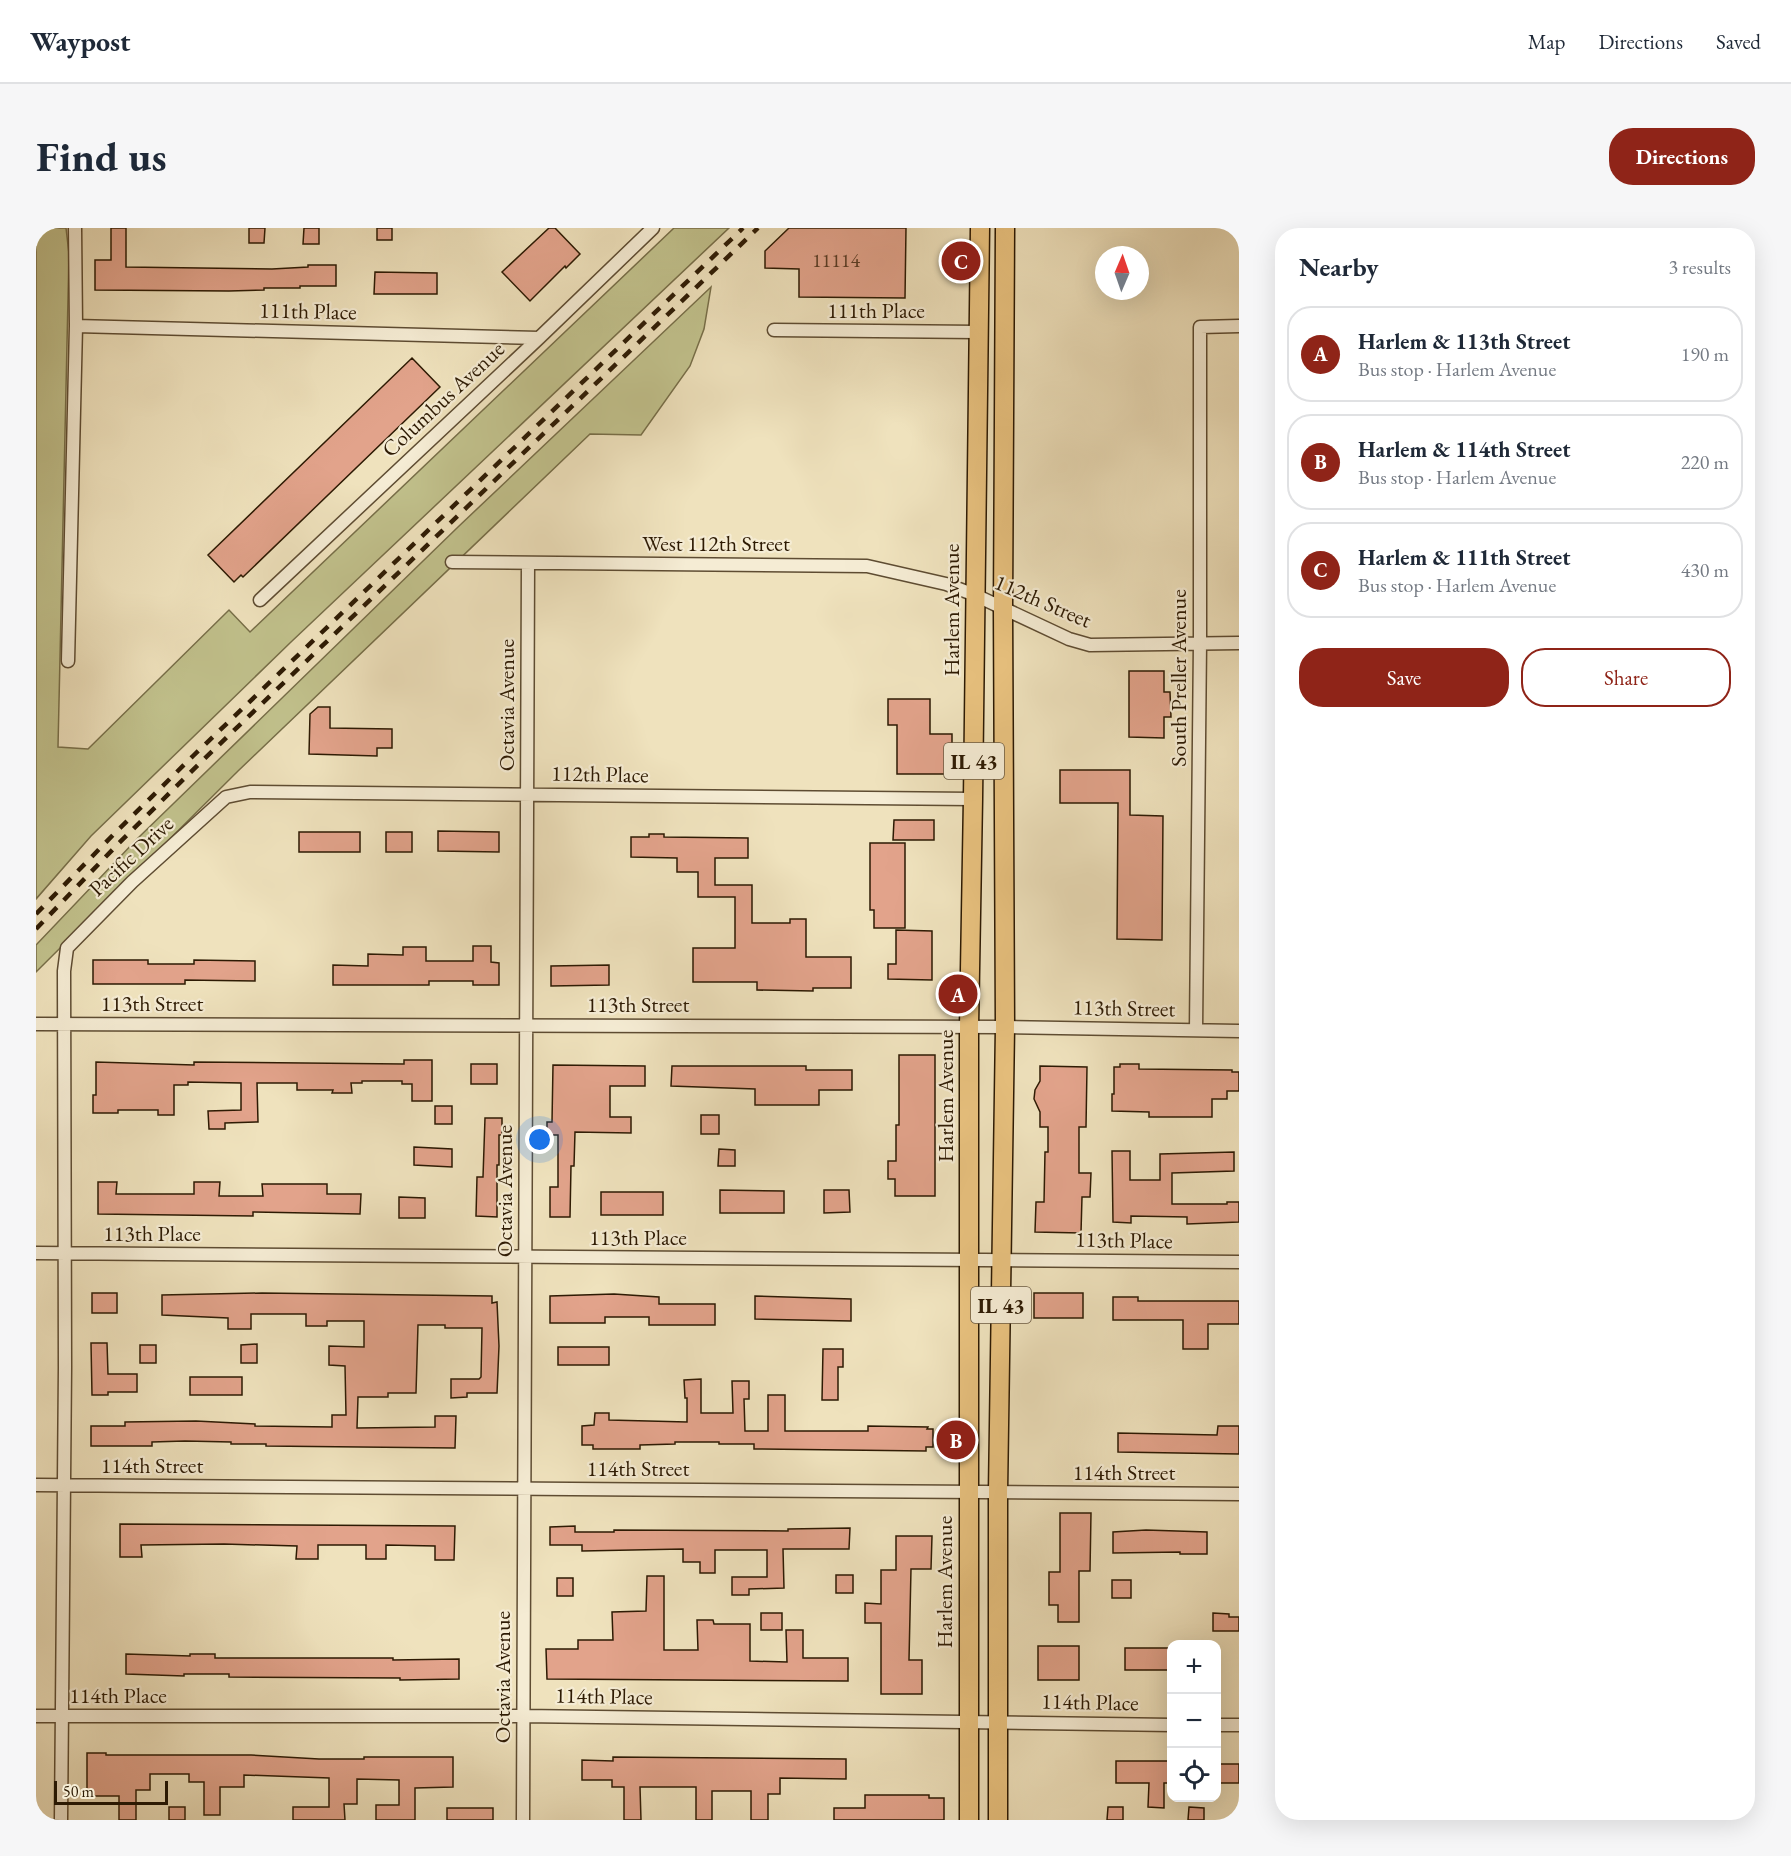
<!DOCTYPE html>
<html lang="en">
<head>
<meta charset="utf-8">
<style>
	:root { --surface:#fff; --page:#f6f6f7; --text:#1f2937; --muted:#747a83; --line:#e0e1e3; --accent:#8f2418 }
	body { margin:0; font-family:"EB Garamond",serif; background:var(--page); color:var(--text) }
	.controls { position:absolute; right:18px; bottom:18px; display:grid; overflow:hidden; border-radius:12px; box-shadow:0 6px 24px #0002 }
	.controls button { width:54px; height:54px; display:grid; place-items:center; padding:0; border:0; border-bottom:2px solid var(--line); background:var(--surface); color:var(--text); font:30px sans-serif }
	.compass { position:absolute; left:1059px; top:18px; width:54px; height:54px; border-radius:50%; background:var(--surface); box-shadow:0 6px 24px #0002; rotate:2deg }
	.scale { position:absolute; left:18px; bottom:15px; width:114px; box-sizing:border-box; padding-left:6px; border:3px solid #2d1a03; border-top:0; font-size:16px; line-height:21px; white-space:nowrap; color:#2d1a03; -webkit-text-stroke:4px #f5ecd4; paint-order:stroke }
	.you { position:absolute; left:504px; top:912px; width:21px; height:21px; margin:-15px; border:4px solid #fff; border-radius:50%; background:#1a73e8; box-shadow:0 0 0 9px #1a73e833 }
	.badge { display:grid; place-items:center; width:39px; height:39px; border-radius:50%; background:var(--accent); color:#fff; font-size:20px; font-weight:700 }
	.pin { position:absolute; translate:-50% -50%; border:3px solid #fff; box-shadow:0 2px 6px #0006 }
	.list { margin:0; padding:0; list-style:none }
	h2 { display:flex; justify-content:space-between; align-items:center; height:78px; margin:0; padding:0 24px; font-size:26px }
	h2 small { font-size:20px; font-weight:400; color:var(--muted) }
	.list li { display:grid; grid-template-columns:39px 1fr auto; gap:18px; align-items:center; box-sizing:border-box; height:96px; margin:0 12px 12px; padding:0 12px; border:2px solid var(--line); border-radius:24px }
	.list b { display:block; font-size:22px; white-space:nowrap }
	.list p { margin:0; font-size:20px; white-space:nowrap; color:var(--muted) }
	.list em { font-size:20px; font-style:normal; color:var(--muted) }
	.actions { display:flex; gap:12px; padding:18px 24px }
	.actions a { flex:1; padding:14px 0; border:2px solid var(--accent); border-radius:24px; text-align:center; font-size:21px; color:var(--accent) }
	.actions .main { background:var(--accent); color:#fff }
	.icon { flex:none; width:33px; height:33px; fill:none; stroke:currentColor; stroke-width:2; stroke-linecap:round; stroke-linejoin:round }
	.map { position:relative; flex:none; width:1203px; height:1592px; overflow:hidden; border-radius:24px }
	header { display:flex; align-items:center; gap:36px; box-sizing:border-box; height:84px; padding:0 30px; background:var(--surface); border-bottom:2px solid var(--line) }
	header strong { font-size:28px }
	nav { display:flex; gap:33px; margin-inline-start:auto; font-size:21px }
	.intro { display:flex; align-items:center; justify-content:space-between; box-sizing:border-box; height:144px; padding:0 36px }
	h1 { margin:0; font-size:42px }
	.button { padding:15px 27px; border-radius:24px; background:var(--accent); color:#fff; font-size:21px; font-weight:700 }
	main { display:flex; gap:36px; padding:0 36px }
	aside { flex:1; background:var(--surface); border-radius:24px; box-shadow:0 6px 24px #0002 }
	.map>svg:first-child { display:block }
</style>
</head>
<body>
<header>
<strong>Waypost</strong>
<nav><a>Map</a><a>Directions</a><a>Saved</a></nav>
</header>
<div class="intro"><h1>Find us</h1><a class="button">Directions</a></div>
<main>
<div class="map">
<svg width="1203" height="1592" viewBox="0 0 1203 1592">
	<rect width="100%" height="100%" fill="#efe2bd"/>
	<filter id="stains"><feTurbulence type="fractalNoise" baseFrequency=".00333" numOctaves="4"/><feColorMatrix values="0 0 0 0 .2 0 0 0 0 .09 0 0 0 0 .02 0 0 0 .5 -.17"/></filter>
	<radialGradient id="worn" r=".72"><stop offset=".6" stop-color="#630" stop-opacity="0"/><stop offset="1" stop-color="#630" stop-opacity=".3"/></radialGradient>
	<path fill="#c1c18c" stroke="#776e48" stroke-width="1.5" d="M0,0H30L33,26L22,519L52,521L193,382L214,404L638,0H693L255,414L55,608L0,671Z
		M675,59L668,101L654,138L605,207L554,206L202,543L0,744V717L101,611L422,299Z"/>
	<path fill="#e2a38b" stroke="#2d1a03" stroke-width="1.5" d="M75,0H90V39L236,41L272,39V37H300V58H264V60H228V62L193,63L59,62V32H75Z
		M213,0H229L228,15H213Z
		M268,0H283V16H267Z
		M341,0H356V12H341Z
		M513,0H519L544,26L530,40L529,38L494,73L466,44Z
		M753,0H870L869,70L763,69V41L729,40V23Z
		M339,44L401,45V66H338Z
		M376,130L404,159L207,349L205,347L198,354L172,327Z
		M1093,443H1128V464H1134L1135,489H1128V510L1093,509Z
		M852,471H894V506H916V542L911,546H861V497H852Z
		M282,479H294V500L356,501V520H341V528L273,526L274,486Z
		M1024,542H1094V587L1127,588L1126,712L1081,711L1082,575H1024Z
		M858,592H898V612H857Z
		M402,603L463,604V624L402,623Z
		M263,604H324V624H263Z
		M350,604H376V624H350Z
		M613,606H628V609L712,610V630H679V657H716V695H754V691H770V729H815V760H777V763L721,762V754H657V720H699V669H662V644H641V630L595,629V609H613Z
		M834,615H869V700H838V682H834Z
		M860,702L896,703V752L852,751V736H860Z
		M437,718H455V734L463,735V757H437V753H393V757H297V737L332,738V726L367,727V719H390V733H437Z
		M57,732H112V736H158V732L219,733V753L149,752V756H57Z
		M573,737V757L515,758V738Z
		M863,827H899V968H859V951H852V933H860V897H863Z
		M368,832H396V873H376V856H366V853H326V855H315L316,865H296L297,862H261V855H221L222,894L189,895V901H173L172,883L205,882V855L152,854V857H138V887H122V882H82V885H57V867H60V834L158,837V834L368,836Z
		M435,836H461V856H435Z
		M1084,836H1103V841L1196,842V844H1203V863H1191V871H1176V889H1113V884L1076,883V866H1078V839H1084Z
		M517,837L609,838V858H574V889H595V905L539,904L538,938H535L534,989H514V959H522V907H511V894H516Z
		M636,838H770V842H816V862H783V877H719V861L635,858Z
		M1004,838L1051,839L1050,899H1043V945H1055L1054,969H1046L1045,1005L999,1004L1000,974H1008L1009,924H1012V899H1004V884L998,871L999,862L1004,853Z
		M399,878H416V896H399Z
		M665,887H683V906H665Z
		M449,890H466V907H463V937H461V989L440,988L441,949H447Z
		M378,919L416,921V939L378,937Z
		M683,921L699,922V938H682Z
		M1076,923H1094V952H1124V926L1198,924V943L1136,945V976H1191V974H1203V994L1151,996V989L1095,988V995L1077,994Z
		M62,954H81L80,966H158V954H184L183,968H227L226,956H291V966H325L324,986L217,984V988L62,986Z
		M684,962L748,963V985H684Z
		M788,962H813L814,984L788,985Z
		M565,964H627V987H565Z
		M363,969L389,970V990H363Z
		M56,1065H81V1085H56Z
		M226,1065L456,1068V1075L461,1074L463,1118L461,1165H431V1169L415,1170V1151H443L445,1149L446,1100H409V1097H382L380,1165H352V1169H322L321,1200L399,1199V1188H420L419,1220L230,1218V1216H195V1214L149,1213L116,1214V1218H55V1198H89V1194L160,1193L219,1196V1198L296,1199V1187H310L309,1138L293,1137V1118L328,1119V1093H291V1098H270V1086H215V1101H192V1090L126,1087V1067Z
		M998,1065H1047V1090H998Z
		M578,1066L623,1069V1076H679V1097H613V1089H569V1095H514V1068Z
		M719,1068L815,1071V1093L719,1091Z
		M1077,1069H1102V1073H1203V1096H1172V1121H1147V1092H1077Z
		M55,1115H71L72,1146H101V1164H72V1167H56Z
		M221,1116V1135H205V1117Z
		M104,1117H120V1135H104Z
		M522,1119H573V1137H522Z
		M787,1121H807V1139H802V1172H786Z
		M154,1149H206V1167H154Z
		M665,1151V1185H697L696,1153H713V1171H708L709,1203H732V1167H749V1203H832V1198L892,1199L891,1201H897V1219H890V1223L718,1221V1216H683V1214H639V1216L604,1217V1221H557V1217H546V1198L558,1197L559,1185H573V1192L651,1194V1170H649L648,1152Z
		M1182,1198H1203V1226L1082,1224V1205L1181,1207Z
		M1024,1285H1055L1054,1343H1043V1394H1022V1377H1013V1344H1024Z
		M84,1296L419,1298L418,1332H399V1318L350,1317V1331H330V1317H282V1331H260L261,1318L188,1316L105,1317L106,1329H84Z
		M539,1298V1304H578V1302L752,1303V1301L814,1300L813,1321H747L748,1360L713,1361V1367H696V1349H731V1322H679V1345H664V1334H647V1321L546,1323V1317H514V1299Z
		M1110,1302L1171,1304V1326H1144V1324L1077,1325V1304Z
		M860,1308H896L895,1341H875L873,1432H886V1466H845V1395H829V1375L845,1376V1342H860Z
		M800,1347H817V1365H800Z
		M611,1348H628V1422H662L661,1392H677L678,1396H714V1433L751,1434L750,1402H767V1430H812V1453L511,1451L510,1421H542V1412H577L576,1384L610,1383Z
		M521,1350H537V1368H521Z
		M1076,1352H1095V1370H1076Z
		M725,1385H746V1402H725Z
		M1177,1385L1193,1386V1389H1203V1403H1177Z
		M1002,1418H1043V1452H1002Z
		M1089,1420H1136V1442H1089Z
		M90,1426L154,1428V1426H179V1430H357V1432L423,1431V1451L364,1452V1450L193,1449V1446H148V1448L90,1446Z
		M51,1525H70V1527H215L283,1531H328V1529H417V1559L379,1560V1592H340V1577H363V1552L321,1551V1576H308L309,1592H257V1579H293V1550L208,1547V1559H184V1587H168V1554H153V1546H114V1562H100V1592H83V1568H51Z
		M577,1529L810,1531V1551L744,1550V1566H732V1592H715V1563H676V1592H660V1559H604L605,1592H588V1559H576V1552H546V1532L577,1533Z
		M1080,1533H1136V1555H1128V1580L1112,1579L1113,1555H1080Z
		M1180,1536H1203V1555H1180Z
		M829,1567H893V1570H908V1592H798V1580H829Z
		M133,1579H149V1592H133Z
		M1072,1579H1087V1592H1071Z
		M1153,1579L1168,1580V1592H1152Z
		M411,1580H457V1592H411Z"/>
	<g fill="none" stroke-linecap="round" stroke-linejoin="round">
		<defs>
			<path id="minor" d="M40,98L503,110
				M738,102L942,104
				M416,334L831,338L910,356L939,367L1033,411L1054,417L1203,415
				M224,372L503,110L617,0
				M32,433L40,98L39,0
				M0,796L969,799L1203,803
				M1160,802L1164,415V99L1203,98
				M0,1025L1203,1034
				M0,1257L1203,1266
				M0,1488H487L1136,1497
				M1180,1497H1203
				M25,1592L29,1139L28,743L31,720L96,654L190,569L214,564L937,571
				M487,1592L492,335"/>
			<path id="primary" d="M933,1592V799L937,571L944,0
				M962,1592V1264L969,799L967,381L969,0"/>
		</defs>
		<use href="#minor" stroke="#5e4c32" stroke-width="15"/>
		<use href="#primary" stroke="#2d1a03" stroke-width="21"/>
		<use href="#minor" stroke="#f5ecd4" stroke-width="12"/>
		<use href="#primary" stroke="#e8c17e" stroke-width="18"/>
		<path stroke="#2d1a03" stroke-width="4.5" stroke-dasharray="10 10" stroke-linecap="butt" d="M0,686L76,608L157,528L707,0
			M0,701L83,615L164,535L722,0"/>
	</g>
	<g text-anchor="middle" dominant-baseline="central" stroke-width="4.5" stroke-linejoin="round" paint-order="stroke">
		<g font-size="20" fill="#5a3c25">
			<text x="800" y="32">11114</text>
		</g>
		<g fill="#f5ecd4" stroke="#695942" stroke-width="1.5">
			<rect x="908" y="515" width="60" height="36" rx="4.5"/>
			<rect x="935" y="1059" width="60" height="36" rx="4.5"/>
		</g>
		<g font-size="21" font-weight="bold" fill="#2d1a03">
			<text x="938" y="533">IL 43</text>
			<text x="965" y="1077">IL 43</text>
		</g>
		<g font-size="22" fill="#2d1a03" stroke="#f5ecd4">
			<text x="840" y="82">111th Place</text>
			<text transform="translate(272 83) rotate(1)">111th Place</text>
			<text transform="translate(407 171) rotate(-43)">Columbus Avenue</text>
			<text x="680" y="315">West 112th Street</text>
			<text transform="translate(1007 373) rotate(23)">112th Street</text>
			<text transform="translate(915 382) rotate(-90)">Harlem Avenue</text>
			<text transform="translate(1142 450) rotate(-90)">South Preller Avenue</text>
			<text transform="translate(470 477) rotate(-90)">Octavia Avenue</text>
			<text transform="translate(564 546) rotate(1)">112th Place</text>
			<text transform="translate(95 628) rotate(-43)">Pacific Drive</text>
			<text x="116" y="775">113th Street</text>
			<text x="602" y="776">113th Street</text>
			<text transform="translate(1088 780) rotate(1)">113th Street</text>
			<text transform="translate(909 868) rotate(-90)">Harlem Avenue</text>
			<text transform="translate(468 963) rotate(-90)">Octavia Avenue</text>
			<text x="116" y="1005">113th Place</text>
			<text x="602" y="1009">113th Place</text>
			<text transform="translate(1088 1012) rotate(1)">113th Place</text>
			<text x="116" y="1237">114th Street</text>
			<text x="602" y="1240">114th Street</text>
			<text x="1088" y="1244">114th Street</text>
			<text transform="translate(908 1354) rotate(-90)">Harlem Avenue</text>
			<text transform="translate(466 1449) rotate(-90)">Octavia Avenue</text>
			<text x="82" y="1467">114th Place</text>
			<text transform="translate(568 1468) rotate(1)">114th Place</text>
			<text transform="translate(1054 1474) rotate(1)">114th Place</text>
		</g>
	</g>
	<rect width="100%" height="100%" filter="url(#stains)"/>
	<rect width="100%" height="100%" fill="url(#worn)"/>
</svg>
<div class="controls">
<button>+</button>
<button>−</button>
<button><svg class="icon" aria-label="locate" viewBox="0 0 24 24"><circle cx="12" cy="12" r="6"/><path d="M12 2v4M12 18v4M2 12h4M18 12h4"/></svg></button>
</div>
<svg class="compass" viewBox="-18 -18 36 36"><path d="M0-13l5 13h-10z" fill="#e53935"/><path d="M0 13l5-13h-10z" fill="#747a83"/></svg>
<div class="scale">50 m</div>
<div class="you"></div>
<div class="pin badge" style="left:922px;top:766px">A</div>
<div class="pin badge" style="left:920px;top:1212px">B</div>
<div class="pin badge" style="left:925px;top:33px">C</div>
</div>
<aside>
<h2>Nearby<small>3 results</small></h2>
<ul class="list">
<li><span class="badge">A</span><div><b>Harlem &amp; 113th Street</b><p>Bus stop · Harlem Avenue</p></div><em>190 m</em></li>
<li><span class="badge">B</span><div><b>Harlem &amp; 114th Street</b><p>Bus stop · Harlem Avenue</p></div><em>220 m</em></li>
<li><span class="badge">C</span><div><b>Harlem &amp; 111th Street</b><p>Bus stop · Harlem Avenue</p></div><em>430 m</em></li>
</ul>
<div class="actions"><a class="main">Save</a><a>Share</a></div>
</aside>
</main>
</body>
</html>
